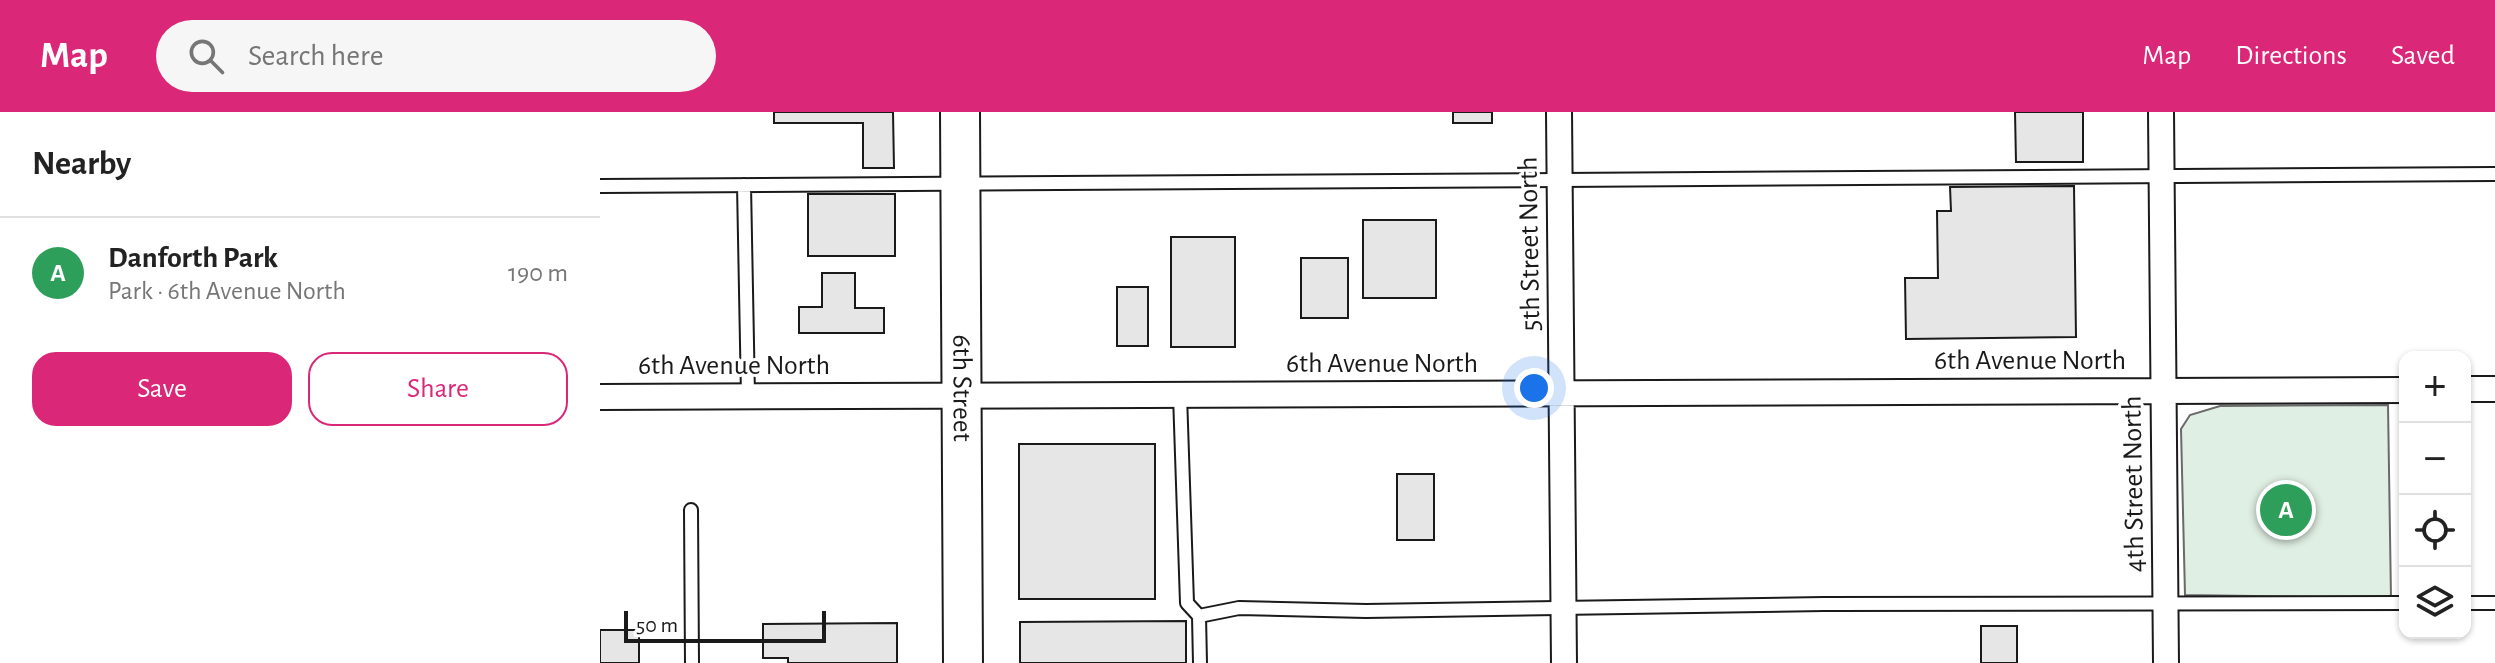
<!DOCTYPE html>
<html lang="en">
<head>
<meta charset="utf-8">
<style>
	:root { --surface:#fff; --page:#f6f6f6; --text:#222; --muted:#767676; --line:#e0e0e0; --accent:#db2777 }
	body { margin:0; font-family:"Alegreya Sans",sans-serif; background:var(--page); color:var(--text) }
	.controls { position:absolute; right:24px; bottom:24px; display:grid; overflow:hidden; border-radius:16px; box-shadow:0 2px 6px #0004 }
	.controls button { width:72px; height:72px; display:grid; place-items:center; padding:0; border:0; border-bottom:2px solid var(--line); background:var(--surface); color:var(--text); font:40px sans-serif }
	.scale { position:absolute; left:24px; bottom:20px; width:202px; box-sizing:border-box; padding-left:8px; border:4px solid #1a1a1a; border-top:0; font-size:22px; line-height:28px; white-space:nowrap; color:#1a1a1a; -webkit-text-stroke:6px #fff; paint-order:stroke }
	.you { position:absolute; left:934px; top:276px; width:28px; height:28px; margin:-20px; border:6px solid #fff; border-radius:50%; background:#1a73e8; box-shadow:0 0 0 12px #1a73e833 }
	.badge { display:grid; place-items:center; width:52px; height:52px; border-radius:50%; background:var(--accent); color:#fff; font-size:26px; font-weight:700 }
	.pin { position:absolute; translate:-50% -50%; border:4px solid #fff; box-shadow:0 2px 8px #0006 }
	.list { margin:0; padding:0; list-style:none }
	h2 { display:flex; justify-content:space-between; align-items:center; height:104px; margin:0; padding:0 32px; font-size:34px }
	h2 small { font-size:26px; font-weight:400; color:var(--muted) }
	.list li { display:grid; grid-template-columns:52px 1fr auto; gap:24px; align-items:center; box-sizing:border-box; height:112px; padding:0 32px; border-top:2px solid var(--line) }
	.list b { display:block; font-size:30px; white-space:nowrap }
	.list p { margin:0; font-size:26px; white-space:nowrap; color:var(--muted) }
	.list em { font-size:26px; font-style:normal; color:var(--muted) }
	.actions { display:flex; gap:16px; padding:24px 32px }
	.actions a { flex:1; padding:18px 0; border:2px solid var(--accent); border-radius:24px; text-align:center; font-size:28px; color:var(--accent) }
	.actions .main { background:var(--accent); color:#fff }
	.icon { flex:none; width:44px; height:44px; fill:none; stroke:currentColor; stroke-width:2; stroke-linecap:round; stroke-linejoin:round }
	.map { position:relative; flex:none; width:1895px; height:551px; overflow:hidden }
	header { display:flex; align-items:center; gap:48px; box-sizing:border-box; height:112px; padding:0 40px; background:var(--accent); color:#fff }
	header strong { font-size:38px }
	nav { display:flex; gap:44px; margin-inline-start:auto; font-size:28px }
	.search { width:560px; height:72px; background:var(--page); display:flex; align-items:center; gap:20px; box-sizing:border-box; padding:0 28px; border-radius:44px; color:var(--muted); font-size:30px }
	main { display:flex }
	aside { flex:1; background:var(--surface) }
	.map>svg:first-child { display:block }
</style>
</head>
<body>
<header>
<strong>Map</strong>
<div class="search"><svg class="icon" aria-label="search" viewBox="0 0 24 24"><circle cx="10" cy="10" r="6"/><path d="M15 15l6 6"/></svg>Search here</div>
<nav><a>Map</a><a>Directions</a><a>Saved</a></nav>
</header>
<main>
<aside>
<h2>Nearby<small></small></h2>
<ul class="list">
<li><span class="badge" style="background:#2e9e5b">A</span><div><b>Danforth Park</b><p>Park · 6th Avenue North</p></div><em>190 m</em></li>
</ul>
<div class="actions"><a class="main">Save</a><a>Share</a></div>
</aside>
<div class="map">
<svg width="1895" height="551" viewBox="0 0 1895 551">
	<rect width="100%" height="100%" fill="#fff"/>
	<path fill="#e0efe3" stroke="#6a6a6a" stroke-width="2" d="M1788,293L1791,486L1585,483L1581,317L1590,303L1620,294Z"/>
	<path fill="#e6e6e6" stroke="#1a1a1a" stroke-width="2" d="M174,0H293L294,56H263V11H174Z
		M853,0H892V11H853Z
		M1415,0H1483V50H1416Z
		M1474,74L1476,225L1306,227L1305,166H1338L1337,99H1351L1350,75Z
		M208,82H295V144H208Z
		M763,108H836V186H763Z
		M571,125H635V235H571Z
		M701,146H748V206H701Z
		M222,161H255V196H284V221H199V195H222Z
		M517,175H548V234H517Z
		M419,332H555V487H419Z
		M797,362H834V428H797Z
		M586,509V551H420V510Z
		M297,511V551H188V546H163V512Z
		M1381,514H1417V551H1381Z
		M0,518H39V551H0Z"/>
	<g fill="none" stroke-linecap="round" stroke-linejoin="round">
		<defs>
			<path id="lane" d="M144,73L148,284
				M0,74L1895,62
				M580,283L587,491L599,504L600,551
				M91,398L92,551
				M1865,491H1895
				M599,504L639,496L766,499L1224,492L1805,491"/>
			<path id="street" d="M959,0L964,551
				M1561,0L1566,551
				M1865,277H1895
				M0,285L1805,278"/>
			<g id="primary">
				<path id="s1" d="M360,0L363,551"/>
			</g>
		</defs>
		<use href="#lane" stroke="#1a1a1a" stroke-width="16"/>
		<use href="#street" stroke="#1a1a1a" stroke-width="28"/>
		<use href="#primary" stroke="#1a1a1a" stroke-width="42"/>
		<use href="#lane" stroke="#fff" stroke-width="12"/>
		<use href="#street" stroke="#fff" stroke-width="24"/>
		<use href="#primary" stroke="#fff" stroke-width="38"/>
	</g>
	<g text-anchor="middle" dominant-baseline="central" stroke-width="6" stroke-linejoin="round" paint-order="stroke">
		<g font-size="28" fill="#1a1a1a" stroke="#fff">
			<text transform="translate(930 132) rotate(-91)">5th Street North</text>
			<text x="1430" y="249">6th Avenue North</text>
			<text x="782" y="252">6th Avenue North</text>
			<text x="134" y="254">6th Avenue North</text>
			<text stroke="none"><textPath href="#s1" startOffset="276">6th Street</textPath></text>
			<text transform="translate(1534 372) rotate(-91)">4th Street North</text>
		</g>
	</g>
</svg>
<div class="controls">
<button>+</button>
<button>−</button>
<button><svg class="icon" aria-label="locate" viewBox="0 0 24 24"><circle cx="12" cy="12" r="6"/><path d="M12 2v4M12 18v4M2 12h4M18 12h4"/></svg></button>
<button><svg class="icon" aria-label="layers" viewBox="0 0 24 24"><path d="M12 4l9 5-9 5-9-5zM3 14l9 5 9-5"/></svg></button>
</div>
<div class="scale">50 m</div>
<div class="you"></div>
<div class="pin badge" style="left:1686px;top:398px;background:#2e9e5b">A</div>
</div>
</main>
</body>
</html>
